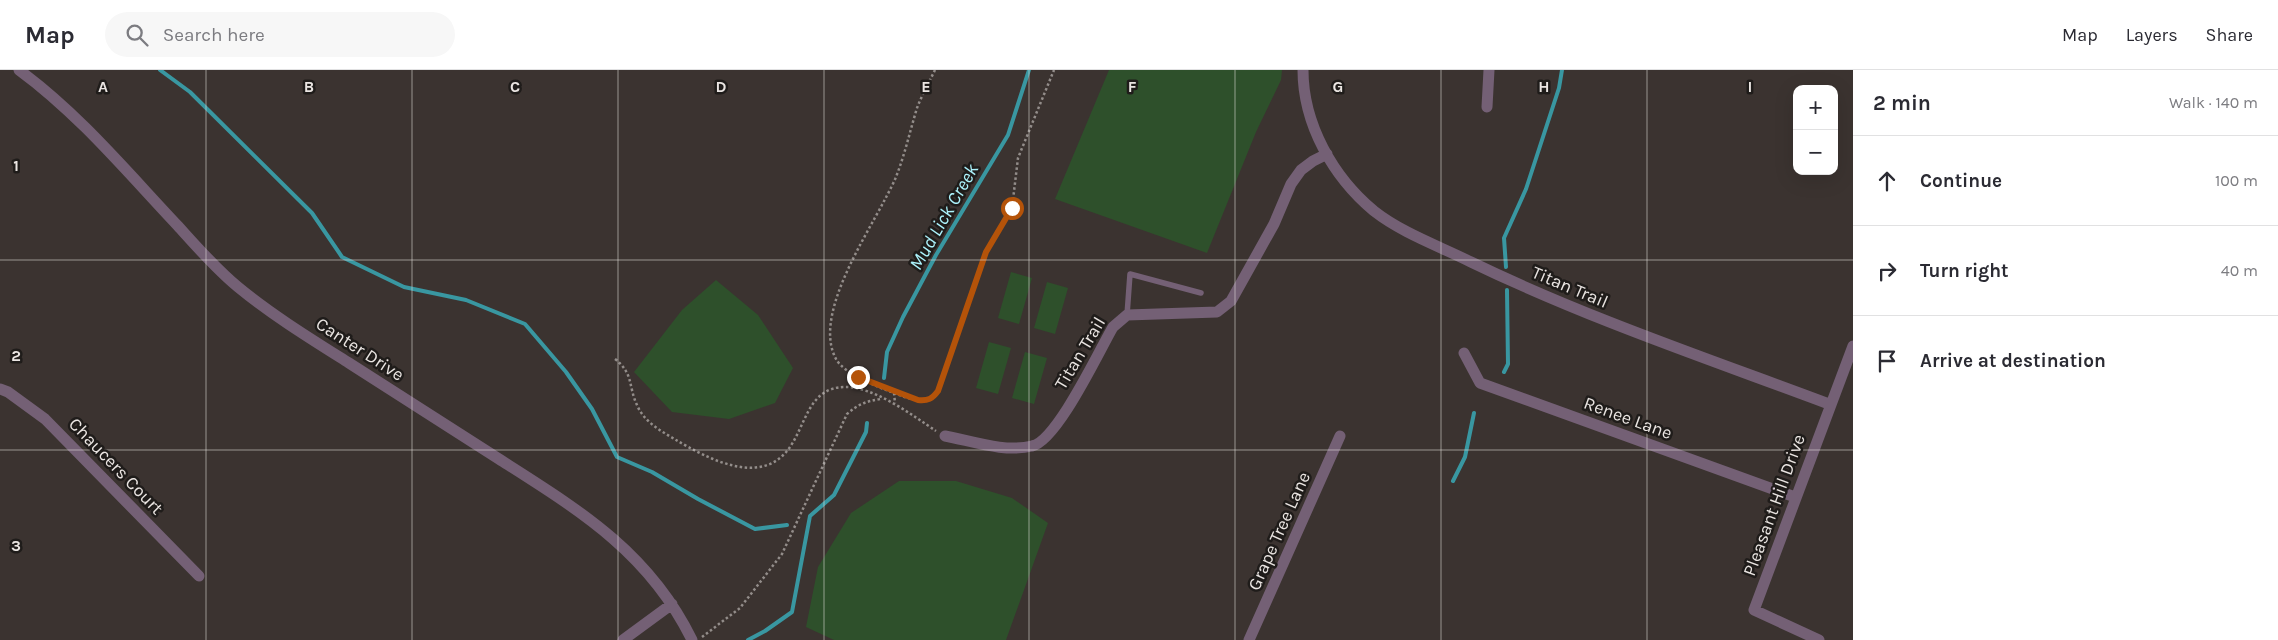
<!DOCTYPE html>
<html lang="en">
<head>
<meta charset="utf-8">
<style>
	:root { --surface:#fff; --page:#f7f7f7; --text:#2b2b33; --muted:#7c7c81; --line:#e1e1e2 }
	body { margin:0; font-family:Karla,sans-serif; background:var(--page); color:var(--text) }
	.controls { position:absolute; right:15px; top:15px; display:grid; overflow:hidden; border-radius:10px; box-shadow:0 5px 20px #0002 }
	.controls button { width:45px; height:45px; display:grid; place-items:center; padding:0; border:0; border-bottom:1px solid var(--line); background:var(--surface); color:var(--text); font:25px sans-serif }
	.stop { position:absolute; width:15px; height:15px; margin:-11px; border:4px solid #b45309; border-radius:50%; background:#fff }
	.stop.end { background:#b45309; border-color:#fff; box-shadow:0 1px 5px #0008 }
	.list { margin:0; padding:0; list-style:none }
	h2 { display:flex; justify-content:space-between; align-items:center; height:65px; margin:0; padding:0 20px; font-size:21px }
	h2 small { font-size:16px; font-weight:400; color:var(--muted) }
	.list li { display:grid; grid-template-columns:32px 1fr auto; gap:15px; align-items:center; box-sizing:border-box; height:90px; padding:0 20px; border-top:1px solid var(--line) }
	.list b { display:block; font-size:19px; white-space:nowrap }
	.list em { font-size:16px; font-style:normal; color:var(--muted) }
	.icon { flex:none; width:28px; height:28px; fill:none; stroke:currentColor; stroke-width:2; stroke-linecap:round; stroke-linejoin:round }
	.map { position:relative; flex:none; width:1853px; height:570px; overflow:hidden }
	header { display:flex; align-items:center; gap:30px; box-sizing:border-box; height:70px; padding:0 25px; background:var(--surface); border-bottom:1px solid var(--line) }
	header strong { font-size:24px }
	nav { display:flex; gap:28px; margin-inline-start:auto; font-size:18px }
	.search { width:350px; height:45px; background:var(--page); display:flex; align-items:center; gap:12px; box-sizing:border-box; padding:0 18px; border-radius:28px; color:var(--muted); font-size:19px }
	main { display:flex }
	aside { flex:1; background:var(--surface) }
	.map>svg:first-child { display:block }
</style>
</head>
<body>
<header>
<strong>Map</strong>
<div class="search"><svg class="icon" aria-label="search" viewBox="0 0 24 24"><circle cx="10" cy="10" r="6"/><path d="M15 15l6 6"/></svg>Search here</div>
<nav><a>Map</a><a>Layers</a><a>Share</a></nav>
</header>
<main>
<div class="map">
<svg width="1853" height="570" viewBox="0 0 1853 570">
	<rect width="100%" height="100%" fill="#3b3330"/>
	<path fill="#2e502b" d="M1109,0H1282L1281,10L1256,62L1207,183L1055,129Z
		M1011,202L1032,208L1019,254L998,248Z
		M716,210L758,245L793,298L775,333L729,349L672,342L634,302L682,240Z
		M1047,212L1068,218L1055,264L1034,258Z
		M989,272L1011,278L998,324L976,318Z
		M1025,282L1047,288L1034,334L1012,328Z
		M899,411H956L1012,428L1048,453L1006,570H834L806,557L818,497L851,443Z"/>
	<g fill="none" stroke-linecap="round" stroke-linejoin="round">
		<path stroke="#3997a1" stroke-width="4" d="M160,0L190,22L312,143L342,187L404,217L466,230L525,254L566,302L592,339L617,387L652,402L698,429L755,459L787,455
			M1506,197L1504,168L1526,119L1559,18L1562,0
			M1504,302L1508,294L1507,220
			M884,308L887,282L903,247L936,185L1008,65L1029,0
			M1453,411L1465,387L1474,343
			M748,570L765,561L792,542L810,446L834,425L866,362L867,353"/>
		<path stroke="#938d8a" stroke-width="2.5" stroke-dasharray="2.5 2.5" stroke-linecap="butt" d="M935,0C929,12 922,25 917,38C910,61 905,84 896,107C877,152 810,241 836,289C844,304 878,317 894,323C910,329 926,336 939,321L986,182L1012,138L1018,88L1054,0
			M615,289C634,304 628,316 637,335C644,352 661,361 676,370C707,388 758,416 787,381C806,358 807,317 845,317C875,317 912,345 936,361
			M894,323L895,333
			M702,567L740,538L782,484L847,344C858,334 867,331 881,329"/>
		<path stroke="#746075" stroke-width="5.5" d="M1127,245L1130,204L1201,223"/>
		<path stroke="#746075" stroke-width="11" d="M19,0C79,44 127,102 178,156C197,177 216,199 238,217C272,245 311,269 349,293C399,325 449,357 499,389C579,440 649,482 692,570
			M1303,0C1303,54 1333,107 1374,141C1402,163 1439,176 1471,192C1587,248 1709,289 1829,334
			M1487,37L1489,0
			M1464,283L1480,313L1795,427
			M0,319L8,322L45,349L199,506
			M945,366C972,371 1005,383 1032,376C1057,371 1099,281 1113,257L1127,245L1217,242L1231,231L1274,154L1291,114L1301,100L1313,91L1327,84
			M623,570L672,534
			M1249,570L1340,366
			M1819,570L1754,540L1853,276"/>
	</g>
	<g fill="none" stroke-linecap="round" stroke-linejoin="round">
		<path stroke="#b45309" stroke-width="6" d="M858,307L918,330C928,331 932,329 938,321L986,182L1012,138"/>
	</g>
	<path fill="none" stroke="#eae5e2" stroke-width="1" stroke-opacity="0.55" d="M206,0V570M412,0V570M618,0V570M824,0V570M1029,0V570M1235,0V570M1441,0V570M1647,0V570M0,190H1853M0,380H1853"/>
	<g text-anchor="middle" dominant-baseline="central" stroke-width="5" stroke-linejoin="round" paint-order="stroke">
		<g font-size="18" fill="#eae5e2" stroke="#1f1c1a">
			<text transform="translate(1570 217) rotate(23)">Titan Trail</text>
			<text transform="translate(360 279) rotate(33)">Canter Drive</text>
			<text transform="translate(1080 283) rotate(-59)">Titan Trail</text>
			<text transform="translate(1628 348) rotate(20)">Renee Lane</text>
			<text transform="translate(116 396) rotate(46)">Chaucers Court</text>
			<text transform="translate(1774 435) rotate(-70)">Pleasant Hill Drive</text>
			<text transform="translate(1279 461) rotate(-66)">Grape Tree Lane</text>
		</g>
		<g font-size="19" font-style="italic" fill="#acf2fb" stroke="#1f1c1a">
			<text transform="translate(944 147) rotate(-60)">Mud Lick Creek</text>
		</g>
	</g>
	<g font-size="16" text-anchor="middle" font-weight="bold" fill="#eae5e2" stroke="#1f1c1a" stroke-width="5" stroke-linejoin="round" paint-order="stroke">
		<text x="103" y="22">A</text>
		<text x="309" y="22">B</text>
		<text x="515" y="22">C</text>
		<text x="721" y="22">D</text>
		<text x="926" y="22">E</text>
		<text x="1132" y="22">F</text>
		<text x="1338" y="22">G</text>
		<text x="1544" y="22">H</text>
		<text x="1750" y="22">I</text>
		<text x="16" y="101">1</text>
		<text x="16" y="291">2</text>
		<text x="16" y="481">3</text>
	</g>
</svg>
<div class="controls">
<button>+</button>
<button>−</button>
</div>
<div class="stop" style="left:1012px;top:138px"></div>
<div class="stop end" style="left:858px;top:307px"></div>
</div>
<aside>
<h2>2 min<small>Walk · 140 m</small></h2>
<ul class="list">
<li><svg class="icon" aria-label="ahead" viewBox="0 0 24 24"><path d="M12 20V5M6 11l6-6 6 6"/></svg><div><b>Continue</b></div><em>100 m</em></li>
<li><svg class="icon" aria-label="right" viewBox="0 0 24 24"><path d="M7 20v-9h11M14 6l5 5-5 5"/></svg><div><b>Turn right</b></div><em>40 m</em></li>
<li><svg class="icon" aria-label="arrive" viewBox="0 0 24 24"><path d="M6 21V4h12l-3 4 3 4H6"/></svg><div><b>Arrive at destination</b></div></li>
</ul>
</aside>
</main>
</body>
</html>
